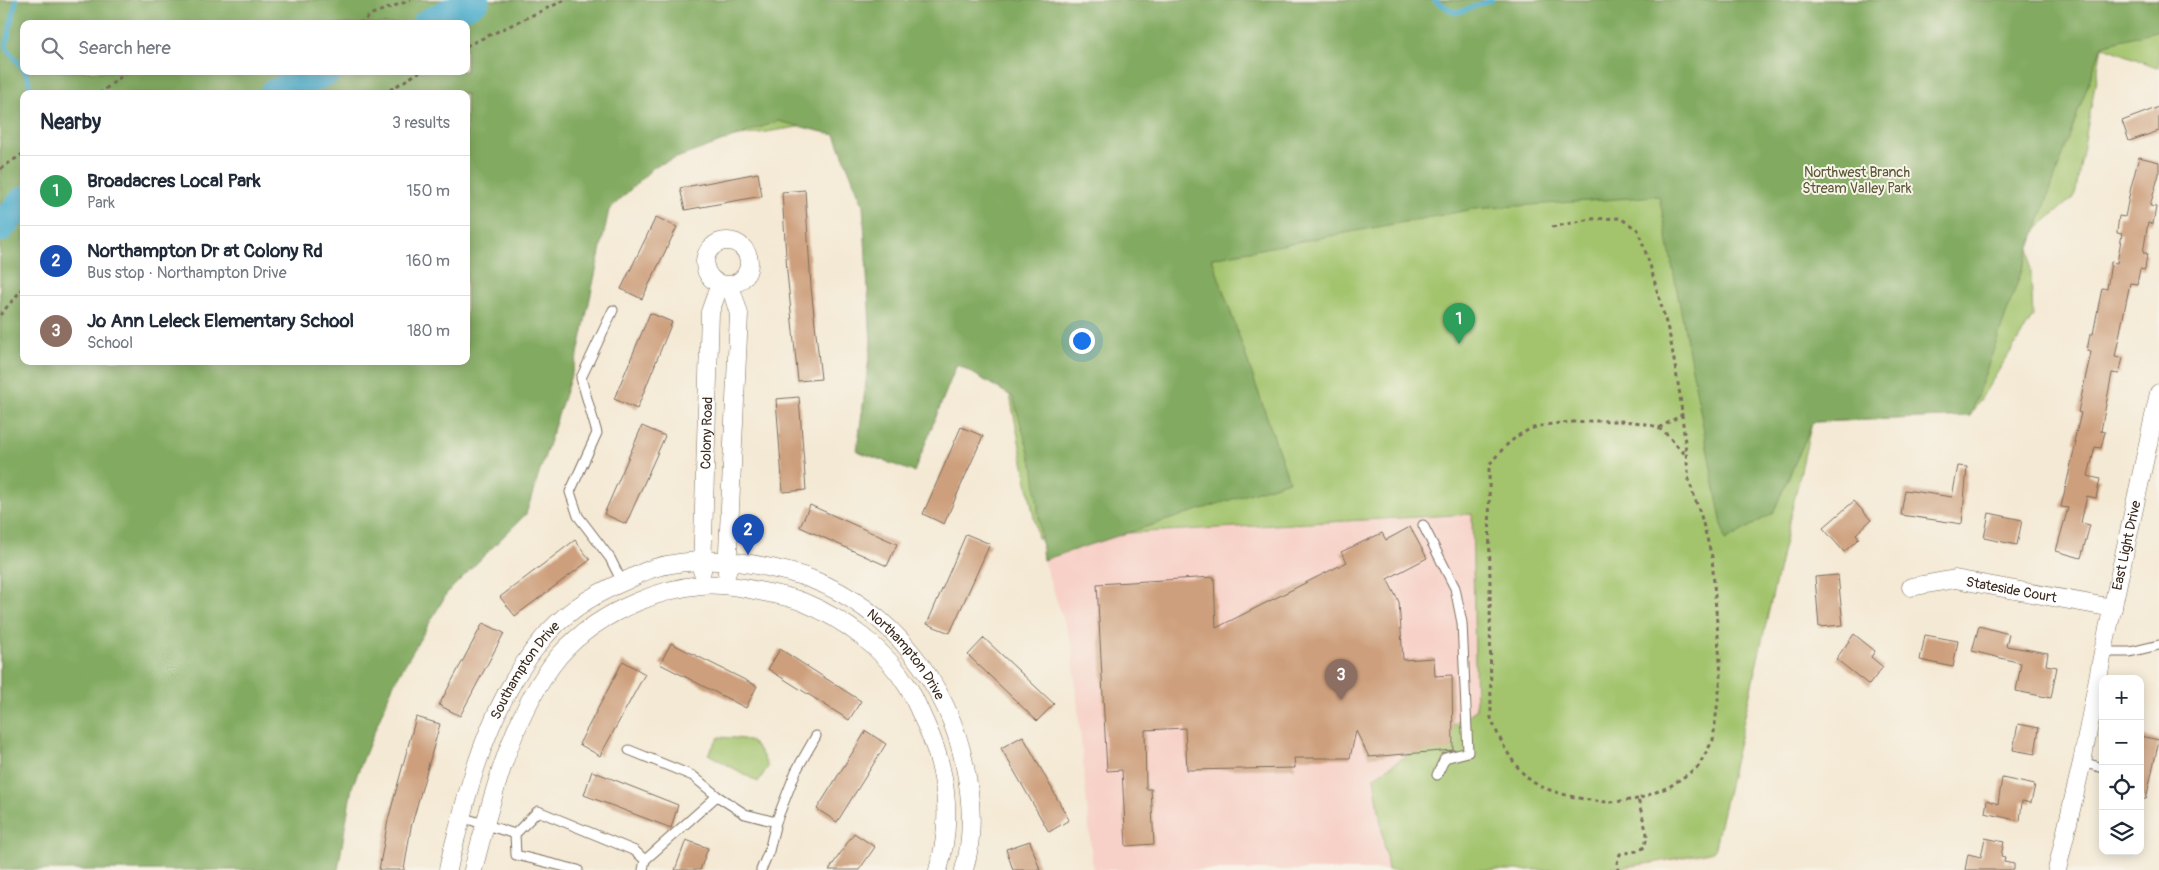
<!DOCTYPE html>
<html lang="en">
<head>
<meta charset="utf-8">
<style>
	:root { --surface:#fff; --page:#f6f6f7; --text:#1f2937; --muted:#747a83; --line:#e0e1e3; --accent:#c8321e }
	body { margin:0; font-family:Pangolin,sans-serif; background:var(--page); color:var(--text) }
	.controls { position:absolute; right:15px; bottom:15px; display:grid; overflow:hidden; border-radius:10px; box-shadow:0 2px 12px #0003 }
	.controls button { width:45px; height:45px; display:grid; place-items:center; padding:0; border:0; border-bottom:1px solid var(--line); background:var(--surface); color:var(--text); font:25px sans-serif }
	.you { position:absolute; left:1081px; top:340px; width:18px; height:18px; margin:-12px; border:4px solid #fff; border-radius:50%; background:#1a73e8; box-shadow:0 0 0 8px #1a73e833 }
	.badge { display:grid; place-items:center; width:32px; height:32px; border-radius:50%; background:var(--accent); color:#fff; font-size:16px; font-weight:700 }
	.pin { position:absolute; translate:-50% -41px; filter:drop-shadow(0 1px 2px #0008) }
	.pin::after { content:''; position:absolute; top:26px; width:18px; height:15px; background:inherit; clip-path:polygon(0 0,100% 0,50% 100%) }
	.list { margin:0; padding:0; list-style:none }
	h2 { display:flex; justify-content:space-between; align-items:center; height:65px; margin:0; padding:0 20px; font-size:21px }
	h2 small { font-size:16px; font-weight:400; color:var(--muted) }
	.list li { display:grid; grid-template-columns:32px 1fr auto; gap:15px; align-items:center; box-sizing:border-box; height:70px; padding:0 20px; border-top:1px solid var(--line) }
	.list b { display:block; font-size:19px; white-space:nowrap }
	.list p { margin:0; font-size:16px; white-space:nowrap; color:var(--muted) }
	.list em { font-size:16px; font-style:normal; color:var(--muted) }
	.icon { flex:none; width:28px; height:28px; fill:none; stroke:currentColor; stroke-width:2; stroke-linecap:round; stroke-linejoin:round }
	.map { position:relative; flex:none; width:2159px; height:870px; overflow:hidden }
	.search { position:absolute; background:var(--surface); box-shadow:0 2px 12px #0003; left:20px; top:20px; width:450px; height:55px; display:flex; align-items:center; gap:12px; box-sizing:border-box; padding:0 18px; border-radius:10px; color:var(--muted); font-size:19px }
	.panel { position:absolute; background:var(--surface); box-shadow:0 2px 12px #0003; left:20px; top:90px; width:450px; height:275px; border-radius:10px }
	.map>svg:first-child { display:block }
</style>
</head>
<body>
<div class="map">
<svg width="2159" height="870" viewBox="0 0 2159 870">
	<rect width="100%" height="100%" fill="#f7f3e8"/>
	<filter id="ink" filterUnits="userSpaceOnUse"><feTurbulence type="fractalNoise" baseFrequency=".02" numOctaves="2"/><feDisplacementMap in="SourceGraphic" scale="10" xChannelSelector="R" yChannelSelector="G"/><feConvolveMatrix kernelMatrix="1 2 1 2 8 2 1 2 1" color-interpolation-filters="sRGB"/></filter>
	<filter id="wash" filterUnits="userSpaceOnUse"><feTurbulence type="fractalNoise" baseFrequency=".0096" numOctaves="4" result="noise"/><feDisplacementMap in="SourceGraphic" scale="20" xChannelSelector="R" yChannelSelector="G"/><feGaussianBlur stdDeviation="1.12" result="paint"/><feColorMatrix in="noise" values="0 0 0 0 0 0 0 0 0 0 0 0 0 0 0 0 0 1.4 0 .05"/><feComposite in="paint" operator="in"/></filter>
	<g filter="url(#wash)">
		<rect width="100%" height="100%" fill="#f4e9d4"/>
		<path fill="#f7d1c8" d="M1741,467L1759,658L1713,853L1622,870H1093L1072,645L1043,560L1289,481Z"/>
		<path fill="#a3c46d" stroke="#6f7746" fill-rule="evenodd" d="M0,0H2159V68L2102,46L2075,196L2029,235L2033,316L1970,416L1812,422L1714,851L1652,863L1599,870H1388L1374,777L1476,710L1472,514L1038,538L966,171L945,104L690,144L466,94H24V361L0,870ZM24,24H466V71H24Z
			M719,737C750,739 755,737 768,767L758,782L708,754Z"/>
		<path fill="#82aa60" stroke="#5e6a3f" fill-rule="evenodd" d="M0,0H2159V30L2102,45L1970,416L1813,422L1773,513L1725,541L1659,196L1474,209L1212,258L1289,481L1043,560L1034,470L1013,397L957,364L914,472L857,451L871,343L863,205L835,135L778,121L655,166L609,210L578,354L526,514L447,593L393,685L352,787L338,870H0ZM24,24H466V71H24ZM24,94H466V361H24Z"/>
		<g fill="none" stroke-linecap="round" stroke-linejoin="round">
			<path stroke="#4fafcd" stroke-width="5" d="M16,0L6,47L24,70
				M1434,0L1456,13L1492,0
				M24,71L28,77L31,94"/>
			<path stroke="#4fafcd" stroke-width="29" d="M426,24L475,0
				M273,94L328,71
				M0,228L24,200"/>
		</g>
		<g id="blocks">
			<path fill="#cd9f7b" d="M2159,107V131L2129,141L2122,121Z
				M2139,157L2159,162V174L2150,206L2156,207L2153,224L2148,223L2143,253H2147L2145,270L2140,269L2137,284L2130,283L2115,357L2123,358L2119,374L2112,373L2101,431L2105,432L2101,448L2095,447L2088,476L2100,479L2096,498L2087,496L2081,523L2090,525L2081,558L2056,551L2068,508L2061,507L2076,442H2074L2081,413L2078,412L2091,352L2087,351L2090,334H2093L2102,288L2107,289L2111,262L2117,263L2122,234L2117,233L2119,216L2125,217L2131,187Z
				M758,173L762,196L685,210L680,188Z
				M805,190L811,287L821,379L798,381L787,272L782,192Z
				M656,217L677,227L642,299L621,289Z
				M650,313L672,322L637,409L614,399Z
				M799,397L806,490L783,492L776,399Z
				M642,426L665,436L626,524L604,514Z
				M961,427L983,436L944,524L923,514Z
				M1958,466L1967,467L1962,524L1901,515L1905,490L1952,497Z
				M1854,501L1871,520L1856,534L1859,538L1844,552L1823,528Z
				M810,505L897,544L887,566L800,527Z
				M1989,513L2022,520L2017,545L1984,538Z
				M1410,527L1427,558L1387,579L1399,602L1403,660L1434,658L1435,676L1452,675L1453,750L1369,757L1356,731L1350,758H1294L1295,768L1187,770L1185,728L1145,730L1146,789H1151L1154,844L1126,846L1122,770L1107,771L1097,584L1214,577L1216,628L1347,562L1341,552L1382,533L1386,540Z
				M966,534L990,544L950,633L927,624Z
				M575,540L590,560L515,616L500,597Z
				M1838,575L1843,625L1819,627L1815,577Z
				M483,623L504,633L460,716L439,705Z
				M1979,626L2009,634L2006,646L2048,653L2046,665L2057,667L2051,698L2016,691L2021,663L1972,651Z
				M1854,634L1875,651L1871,657L1883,667L1869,685L1836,659Z
				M1925,635L1958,641L1953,667L1920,660Z
				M984,638L1054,704L1037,721L968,655Z
				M671,643L757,686L746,708L660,664Z
				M780,649L861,701L849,720L768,669Z
				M623,661L645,674L600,756L579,744Z
				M416,717L440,724L411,827L404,870H379L388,820Z
				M2018,724L2039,728L2035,754L2013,750Z
				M866,731L886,744L837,822L817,809Z
				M1023,736L1069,820L1049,832L1001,748Z
				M2140,736L2159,740L2146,799H2140Z
				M592,771L678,805L671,828L584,795Z
				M2002,778L2035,785L2031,803L2022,801L2020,821L1985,813L1987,800L1998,804Z
				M854,833L875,847L859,870H829Z
				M1985,838L2004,842L2001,856L2005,857L2004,862L2014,864V870H1965L1968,854L1981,857Z
				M686,840L708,848L700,870H675Z
				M1030,841L1040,870H1013L1006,849Z"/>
		</g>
	</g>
	<g filter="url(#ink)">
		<use href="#blocks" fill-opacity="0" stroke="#7c6d5e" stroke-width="1"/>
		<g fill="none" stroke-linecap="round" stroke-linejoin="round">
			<defs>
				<path id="lane" d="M613,310L581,378L597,433L570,492L578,516L610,558L622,582
					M1423,525L1455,588L1462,623L1468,752L1445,758L1437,775
					M2103,652H2130L2159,645
					M629,750L693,776L717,796L745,814L776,822L769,851L761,870
					M2082,762L2103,768
					M461,817L515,834
					M776,822L796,771L816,736
					M578,870L516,855L515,834L538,811L635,851L645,860
					M643,870L645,860L717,796"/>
				<g id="street">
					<circle cx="727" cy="263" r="22"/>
					<path id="s1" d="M702,571L710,312L720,284"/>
					<path d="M727,573L739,314L730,285"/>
					<path id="s2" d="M1911,587L1955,579L2113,608"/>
					<path id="s3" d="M448,870C451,854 456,838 460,822C476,758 499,692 541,641C562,614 594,594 625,581C634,577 644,571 654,568C690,558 731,559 767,567C781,570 796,573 811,579C890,609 949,684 965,767C972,801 974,836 964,870"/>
					<path d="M473,870C492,798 511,715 559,656C580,632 608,614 637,602C658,593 678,587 701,585C719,583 741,587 759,591C773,594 789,596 803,602C844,619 885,649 908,687C915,699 920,712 926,725C947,770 953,822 938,870"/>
					<path id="s4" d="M2057,870L2082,762L2103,652L2159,393"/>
				</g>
			</defs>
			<use href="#lane" stroke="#7c6d5e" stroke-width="11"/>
			<use href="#street" stroke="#7c6d5e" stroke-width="19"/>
			<path stroke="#7c6d5e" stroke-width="3" stroke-dasharray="4 4" stroke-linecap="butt" d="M359,24L372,14L411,0
				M466,46L565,0
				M99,94L128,71
				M383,94L421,71
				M0,169L24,153
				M1552,227L1591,219L1620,218L1638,230L1650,265L1670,337L1680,395L1689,481L1701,516L1712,557L1721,676L1713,740L1698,767L1669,787L1638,799L1647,834L1645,847L1637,851L1620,854L1617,863L1618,870
				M0,315L24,287
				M1659,428L1683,414
				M1638,799C1628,800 1618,802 1608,802C1587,801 1550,793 1533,782C1514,769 1499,739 1491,718L1489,465C1502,449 1515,434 1536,427C1557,421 1642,416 1660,429C1670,436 1678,448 1687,456"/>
			<use href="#lane" stroke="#fff" stroke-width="9"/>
			<use href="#street" stroke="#fff" stroke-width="18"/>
		</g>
	</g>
	<g text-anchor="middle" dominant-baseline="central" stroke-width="4" stroke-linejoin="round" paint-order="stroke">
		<g font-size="14" fill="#5a5836" stroke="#f7f3e8">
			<text x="1857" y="172">Northwest Branch<tspan x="1857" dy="16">Stream Valley Park</tspan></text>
		</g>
		<g font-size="14" fill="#3b2a1e" stroke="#f7f3e8">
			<text stroke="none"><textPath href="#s1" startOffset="138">Colony Road</textPath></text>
			<text stroke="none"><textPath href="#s4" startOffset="332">East Light Drive</textPath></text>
			<text stroke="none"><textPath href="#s2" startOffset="102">Stateside Court</textPath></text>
			<text stroke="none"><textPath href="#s3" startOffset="669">Northampton Drive</textPath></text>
			<text stroke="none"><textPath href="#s3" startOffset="216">Southampton Drive</textPath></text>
		</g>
	</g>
</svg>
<div class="controls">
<button>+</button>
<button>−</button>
<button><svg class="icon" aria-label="locate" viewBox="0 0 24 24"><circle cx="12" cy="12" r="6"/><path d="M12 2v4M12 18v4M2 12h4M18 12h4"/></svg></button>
<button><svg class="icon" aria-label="layers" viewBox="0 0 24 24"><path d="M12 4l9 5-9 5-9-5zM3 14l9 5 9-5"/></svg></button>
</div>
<div class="you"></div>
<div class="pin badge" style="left:1459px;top:344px;background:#2e9e5b">1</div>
<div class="pin badge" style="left:748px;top:555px;background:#1a4fb4">2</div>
<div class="pin badge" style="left:1341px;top:700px;background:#8d6e63">3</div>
<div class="search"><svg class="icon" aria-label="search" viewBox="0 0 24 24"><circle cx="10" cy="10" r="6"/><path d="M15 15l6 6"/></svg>Search here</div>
<section class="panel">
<h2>Nearby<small>3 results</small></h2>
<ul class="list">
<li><span class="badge" style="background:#2e9e5b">1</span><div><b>Broadacres Local Park</b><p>Park</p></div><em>150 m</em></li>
<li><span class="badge" style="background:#1a4fb4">2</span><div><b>Northampton Dr at Colony Rd</b><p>Bus stop · Northampton Drive</p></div><em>160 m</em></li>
<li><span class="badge" style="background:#8d6e63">3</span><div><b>Jo Ann Leleck Elementary School</b><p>School</p></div><em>180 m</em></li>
</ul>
</section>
</div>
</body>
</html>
